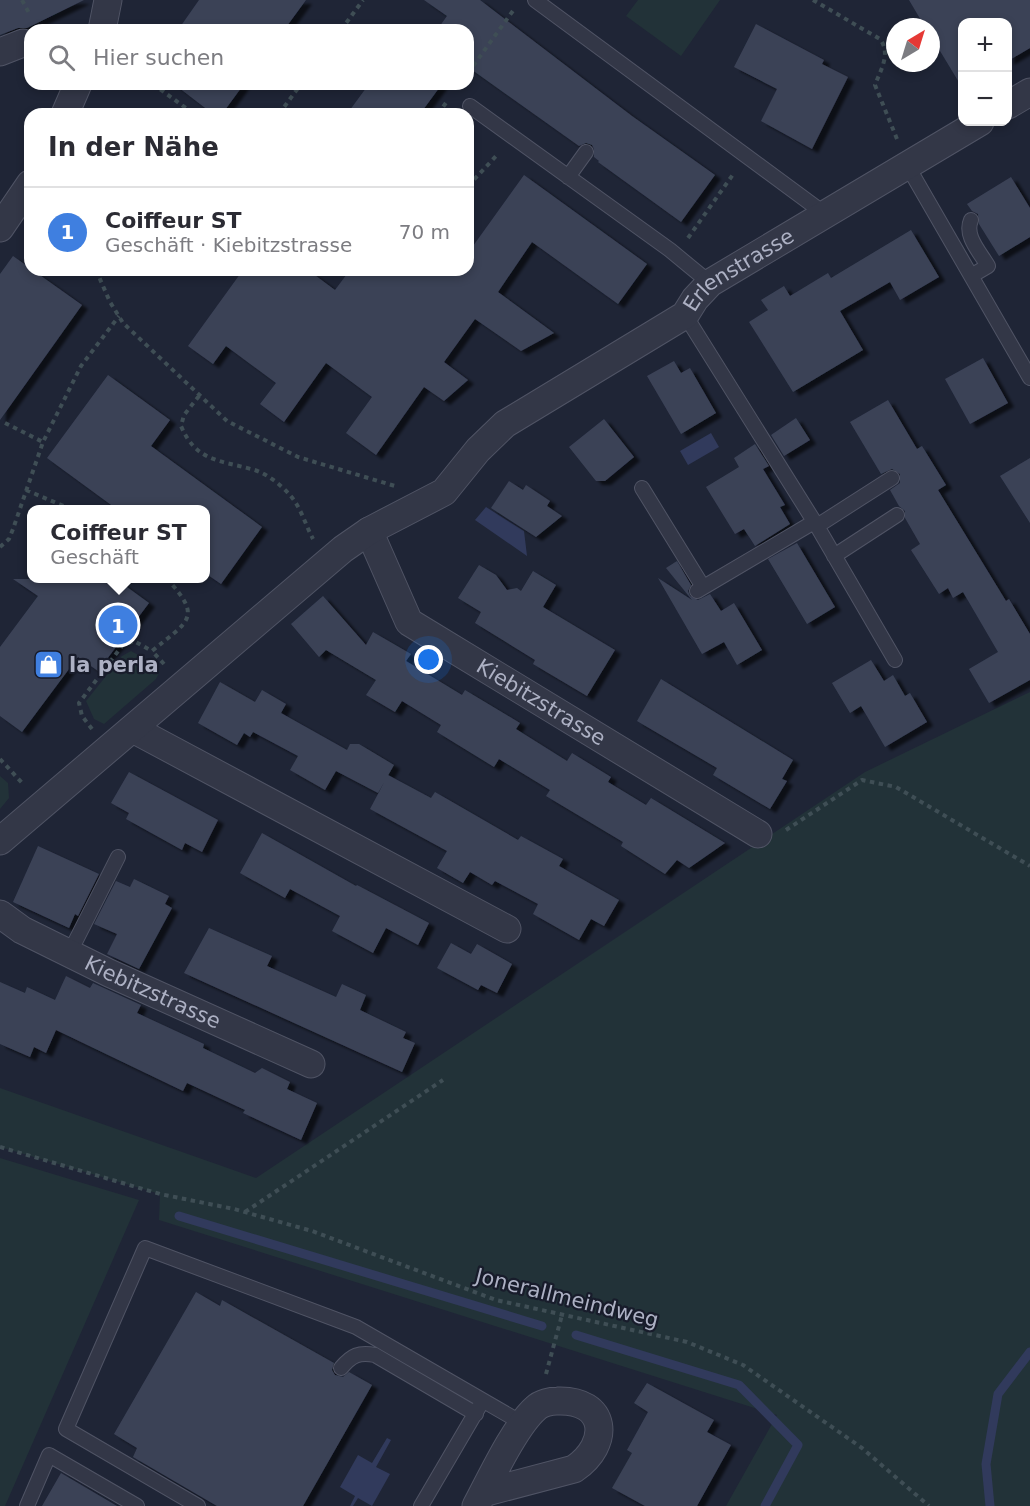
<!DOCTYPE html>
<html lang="de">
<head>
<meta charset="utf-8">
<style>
	:root { --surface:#fff; --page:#f2f2f3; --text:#2b2b33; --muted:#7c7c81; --line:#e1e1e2; --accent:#1a73e8 }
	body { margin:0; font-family:"DejaVu Sans",sans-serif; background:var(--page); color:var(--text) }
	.controls { position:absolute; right:18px; top:18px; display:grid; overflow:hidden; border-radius:12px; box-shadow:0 3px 9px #0003 }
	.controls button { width:54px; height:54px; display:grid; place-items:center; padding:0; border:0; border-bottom:2px solid var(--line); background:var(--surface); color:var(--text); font:30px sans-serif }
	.compass { position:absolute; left:886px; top:18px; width:54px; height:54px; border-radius:50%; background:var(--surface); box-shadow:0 3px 9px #0003; rotate:38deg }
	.you { position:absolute; left:429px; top:660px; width:21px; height:21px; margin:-15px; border:4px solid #fff; border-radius:50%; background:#1a73e8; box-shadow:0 0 0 9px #1a73e833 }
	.badge { display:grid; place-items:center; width:39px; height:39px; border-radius:50%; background:var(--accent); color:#fff; font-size:20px; font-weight:700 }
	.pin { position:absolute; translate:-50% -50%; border:3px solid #fff; box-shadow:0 2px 6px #0006 }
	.popup { position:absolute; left:27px; top:505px; width:183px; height:78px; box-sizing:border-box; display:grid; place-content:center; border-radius:12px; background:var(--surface); filter:drop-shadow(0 2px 4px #0005); font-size:20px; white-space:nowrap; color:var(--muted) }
	.popup b { font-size:22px; color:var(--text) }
	.popup::after { content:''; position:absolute; left:50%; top:100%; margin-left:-12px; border:12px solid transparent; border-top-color:var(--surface) }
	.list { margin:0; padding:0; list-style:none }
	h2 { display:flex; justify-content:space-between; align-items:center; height:78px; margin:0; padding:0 24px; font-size:26px }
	h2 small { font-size:20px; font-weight:400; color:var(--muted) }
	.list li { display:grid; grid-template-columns:39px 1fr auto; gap:18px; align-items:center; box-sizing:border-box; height:90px; padding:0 24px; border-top:2px solid var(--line) }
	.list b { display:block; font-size:22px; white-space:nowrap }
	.list p { margin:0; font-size:20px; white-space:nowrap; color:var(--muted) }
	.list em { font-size:20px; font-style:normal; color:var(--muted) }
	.icon { flex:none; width:33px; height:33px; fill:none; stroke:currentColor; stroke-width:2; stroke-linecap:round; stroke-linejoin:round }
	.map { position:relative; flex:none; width:1030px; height:1506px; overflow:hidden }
	.search { position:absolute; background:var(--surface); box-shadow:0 3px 9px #0003; left:24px; top:24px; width:450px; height:66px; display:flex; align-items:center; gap:15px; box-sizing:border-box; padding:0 21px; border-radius:18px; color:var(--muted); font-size:22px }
	.panel { position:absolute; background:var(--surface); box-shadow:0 3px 9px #0003; left:24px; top:108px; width:450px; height:168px; border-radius:18px }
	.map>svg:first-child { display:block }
</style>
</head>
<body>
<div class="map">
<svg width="1030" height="1506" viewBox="0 0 1030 1506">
	<defs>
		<filter id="shadow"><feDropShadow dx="6" dy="4" stdDeviation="1.5" flood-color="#0009"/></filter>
	</defs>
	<rect width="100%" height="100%" fill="#1f2536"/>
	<path fill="#223238" d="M638,0H720L681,56L626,16Z
		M131,651L142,657L160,671L156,679L104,724L94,719L86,701L122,656Z
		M1030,692V1506H726L777,1415L159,1220L160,1194L0,1147V1088L256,1178L865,772Z
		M0,776L8,783L9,798L0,809Z
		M0,1158L139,1200L5,1506H0Z"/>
	<path fill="#313a5c" d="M711,433L719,447L688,465L680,451Z
		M486,507L524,531L527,556L475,520Z
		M387,1438L391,1440L376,1467L390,1474L372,1506L358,1498L353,1506H350L355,1496L340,1487L358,1455L372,1463Z"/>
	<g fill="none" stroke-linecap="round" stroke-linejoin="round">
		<path stroke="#313a5c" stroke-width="9" d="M179,1216L542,1326
			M576,1335L739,1385L798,1445L765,1506
			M990,1506L986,1464L998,1394L1030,1352"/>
	</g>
	<path fill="#3b4257" filter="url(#shadow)" d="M0,0H84L27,28H18L0,35Z
		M199,0H306L284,30H178Z
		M424,0H480L632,116L715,175L681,222L598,162L599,161L594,157V149L592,145L586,143L579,146L468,67V30H437L447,16Z
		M909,0H1030V48L1008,61V22H963V89L931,36V27H925Z
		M756,24L824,60L822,64L848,77L812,149L761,121L777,89L734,67Z
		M174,84H244L222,114H213Z
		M369,84H442L420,114H347Z
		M524,175L647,264L618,304L532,242L498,292L554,333L521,351L475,319L444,362L468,380L444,401L424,387L376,455L346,433L372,397L326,363L284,422L260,404L276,383L226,346L213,364L188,346L243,270H308L335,290L350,270H468V253Z
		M1011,177L1030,208V237L999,256L979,224L978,214L972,211L967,204Z
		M911,230L939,277L900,300L890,282L840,311L863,350L793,392L749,322L768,310L761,300L784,286L790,296L828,273L831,278Z
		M13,256L82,305L0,420V274Z
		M983,358L1008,403L970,424L945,379Z
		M674,361L681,373L690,368L716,413L681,434L647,376Z
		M108,375L170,420L151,446L262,527L221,584L205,573V510H118L47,458Z
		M888,400L917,449L922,446L946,485L938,490L1006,601L1009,599L1030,634V680L989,703L969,669L998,652L963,592L953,598L948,588L939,594L911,550L920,544L905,518V511L899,506L890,490L900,483V474L892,469L881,474L850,422Z
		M796,418L810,440L784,456L771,435Z
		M604,419L634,457L605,481H596L569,447Z
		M755,444L769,466L763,469L785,505L780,507L790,524L755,546L744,529L735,534L706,487L739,467L734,458Z
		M1030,458V523L1000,476Z
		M509,481L523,490L526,485L550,501L547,506L562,516L536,537L491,508Z
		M797,543L835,607L807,624L768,559Z
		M677,561L691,585L688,591L690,596L698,600L710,594L721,611L734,603L762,650L737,665L724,642L702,654L658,578L692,600L666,568Z
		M479,565L496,575L507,590L517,588L521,591L533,571L556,585L543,607L615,650L587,696L533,664L535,660L475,623L481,612L458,598Z
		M13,579H116L149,603L98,671L78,657L22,732L0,716V647L38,596Z
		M323,596L366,645L373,632L411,654L406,661L462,695L465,690L520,723L516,729L567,761L572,753L611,777L608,782L646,805L651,798L725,843L689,868L677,860L665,874L621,846L623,842L546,796L550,790L499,759L494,767L437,732L441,725L402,701L395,712L366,695L376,680L326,650L319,657L291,624Z
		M871,660L884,681L893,675L905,696L910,693L927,722L885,747L861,706L850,713L832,683Z
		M661,679L793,760L782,779L787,781L770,809L713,775L717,768L637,721Z
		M220,682L255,702L262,690L286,704L281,713L347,750L350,744H359L394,765L378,793L336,771L325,790L290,770L298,756L253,732L250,737L244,733L237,745L198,723Z
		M129,772L218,820L202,852L185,843L182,850L126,819L129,813L111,803Z
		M388,775L431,798L435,792L518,840L521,836L563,859L559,866L619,900L604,926L591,919L579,940L533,914L538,904L495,881L492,885L470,872L463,883L437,868L447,851L370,809Z
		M262,833L356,886L357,885L429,923L418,945L386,928L373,953L332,931L340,916L290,889L285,898L240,873Z
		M38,846L99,874L78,916L75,914L69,928L13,902Z
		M134,879L169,896L165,904L172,908L139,969L107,954L117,934L94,924L116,881L130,887Z
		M209,928L272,956L267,966L336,997L342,984L366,995L360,1010L406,1032L403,1038L415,1043L402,1072L184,973Z
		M451,943L471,954L477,944L512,964L497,993L481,985L478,990L437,968Z
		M66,976L90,988L93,983L141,1005L137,1013L204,1044L203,1048L255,1073L262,1068L290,1082L287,1089L317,1103L301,1140L243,1113L245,1110L187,1083L183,1091L56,1030L46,1053L34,1047L30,1057L0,1044V982L25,993L27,987L55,1000Z
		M196,1292L220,1306L222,1300L334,1363L332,1370L335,1375L343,1377L349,1372L372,1385L303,1506H217L133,1457L137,1448L114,1434Z
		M647,1383L714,1420L707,1432L731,1445L697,1506H645L612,1488L632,1453L627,1450L648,1412L634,1403Z
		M61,1473L117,1506H42Z"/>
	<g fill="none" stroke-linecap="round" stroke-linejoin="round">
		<defs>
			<path id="lane" d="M535,0L825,214
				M470,106L670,250L710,283
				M907,165L1030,378
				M568,177L586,152
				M971,276L988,266C980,252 964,236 971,220
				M685,315L817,526L895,660
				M642,488L703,587
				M817,526L892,478
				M834,556L897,515
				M697,591L814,522
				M69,954L118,857
				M341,1368C352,1355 359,1352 375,1355L476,1414
				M27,1506L49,1455L137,1506
				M198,1506L66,1429L145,1248L356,1327L522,1423
				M421,1506L479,1407"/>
			<g id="street">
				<path d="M102,30L108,0"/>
				<path d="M0,52L23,43"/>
				<path d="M1008,105L1030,92"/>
				<path d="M65,114L78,84"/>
				<path d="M0,228L30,184"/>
				<path id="s1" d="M369,531L409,622L758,834"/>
				<path d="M133,729L507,929"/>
				<path id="s2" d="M0,841L343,549L369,531L444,492L478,450L505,424L685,315L695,299L710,283L980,122"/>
				<path id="s3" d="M0,914L22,930L109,973L311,1064"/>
				<path d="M476,1506C490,1480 515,1426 536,1408C541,1403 551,1401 557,1401C608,1399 611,1444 574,1469L483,1493"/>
			</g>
		</defs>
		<use href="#lane" stroke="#505465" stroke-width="16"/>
		<use href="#street" stroke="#505465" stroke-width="29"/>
		<path stroke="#3f4e55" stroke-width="4" stroke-dasharray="4.5 4.5" stroke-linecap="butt" d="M22,0L30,15
			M813,0L880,39C891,54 881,69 875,85L897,139
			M341,30L363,0
			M468,73L515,8
			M153,84L194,114
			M279,114L301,84
			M438,114L448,100
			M468,186L498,154
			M688,238L734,173
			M96,270L110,302L123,323L227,421L298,457L395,486
			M199,396L184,415L181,426C196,461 218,460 251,469C265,472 280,484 289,494C301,507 305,524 313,539
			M5,423L43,442
			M26,490L73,510
			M0,547L9,539L13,529L43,442L81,366L119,316
			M164,664L152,651C188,621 204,618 166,578
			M92,729L82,716L79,703L122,646L134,641L152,651
			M0,759L24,785
			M786,830L862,780L896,787L1030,866
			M0,1147L160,1194L234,1209L312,1231L496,1300L687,1342L743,1365L862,1448L929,1506
			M245,1212L443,1080
			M546,1374L562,1315"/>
		<use href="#lane" stroke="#333747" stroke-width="14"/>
		<use href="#street" stroke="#333747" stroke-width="27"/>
	</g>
	<defs>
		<symbol id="shop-square" viewBox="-11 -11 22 22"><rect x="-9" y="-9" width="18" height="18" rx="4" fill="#3f7fe0" stroke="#181c2b"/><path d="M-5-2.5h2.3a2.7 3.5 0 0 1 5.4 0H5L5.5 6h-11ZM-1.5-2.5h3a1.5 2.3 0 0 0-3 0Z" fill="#fff"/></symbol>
	</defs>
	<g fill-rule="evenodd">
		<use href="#shop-square" x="32" y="648" width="33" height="33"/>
	</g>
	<g text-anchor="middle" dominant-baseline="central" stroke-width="4.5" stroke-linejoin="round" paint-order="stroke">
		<g font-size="21" fill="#adb1c4" stroke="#181c2b">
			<text stroke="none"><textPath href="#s2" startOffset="940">Erlenstrasse</textPath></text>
			<text stroke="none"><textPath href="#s1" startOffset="254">Kiebitzstrasse</textPath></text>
			<text stroke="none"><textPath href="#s3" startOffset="172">Kiebitzstrasse</textPath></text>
			<text transform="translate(567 1298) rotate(14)">Jonerallmeindweg</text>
		</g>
		<g font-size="21" font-weight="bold" fill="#adb1c4" stroke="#181c2b" text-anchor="start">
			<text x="69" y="665">la perla</text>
		</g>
	</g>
</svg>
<div class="controls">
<button>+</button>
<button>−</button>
</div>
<svg class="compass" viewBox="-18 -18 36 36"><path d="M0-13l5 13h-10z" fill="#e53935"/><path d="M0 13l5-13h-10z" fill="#7c7c81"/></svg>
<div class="you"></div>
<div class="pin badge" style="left:118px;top:625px;background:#3f7fe0">1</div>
<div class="popup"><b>Coiffeur ST</b>Geschäft</div>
<div class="search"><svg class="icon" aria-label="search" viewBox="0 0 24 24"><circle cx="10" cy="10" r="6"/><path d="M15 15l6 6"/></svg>Hier suchen</div>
<section class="panel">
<h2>In der Nähe<small></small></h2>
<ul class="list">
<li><span class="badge" style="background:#3f7fe0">1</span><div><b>Coiffeur ST</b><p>Geschäft · Kiebitzstrasse</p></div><em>70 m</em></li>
</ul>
</section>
</div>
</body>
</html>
